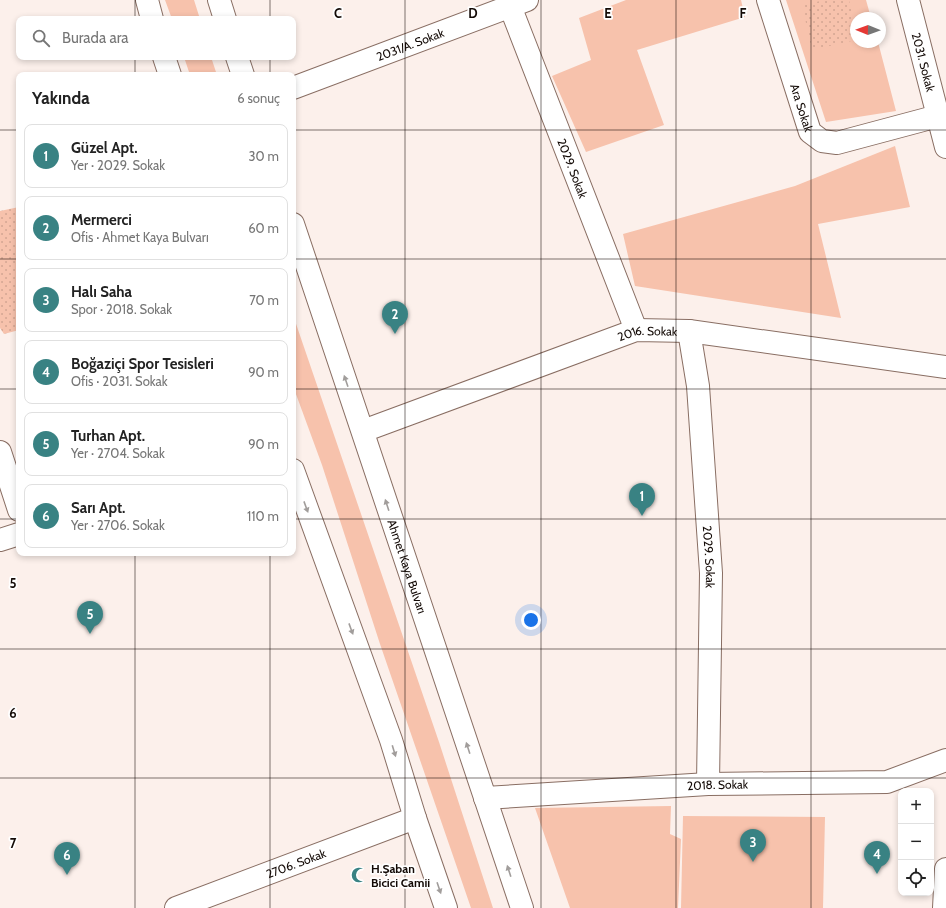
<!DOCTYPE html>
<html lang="tr">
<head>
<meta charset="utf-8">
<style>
	:root { --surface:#fff; --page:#f2f2f2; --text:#222; --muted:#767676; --line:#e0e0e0; --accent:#398283 }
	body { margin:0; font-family:Cabin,sans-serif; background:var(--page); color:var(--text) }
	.controls { position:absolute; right:12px; bottom:12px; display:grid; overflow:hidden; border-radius:8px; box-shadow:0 2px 6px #0003 }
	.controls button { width:36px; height:36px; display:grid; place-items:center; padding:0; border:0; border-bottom:1px solid var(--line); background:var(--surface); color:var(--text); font:20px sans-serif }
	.compass { position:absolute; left:850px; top:12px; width:36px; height:36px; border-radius:50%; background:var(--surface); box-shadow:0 2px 6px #0003; rotate:271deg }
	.you { position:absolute; left:531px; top:620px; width:14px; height:14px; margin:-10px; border:3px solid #fff; border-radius:50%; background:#1a73e8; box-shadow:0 0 0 6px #1a73e833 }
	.badge { display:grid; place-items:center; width:26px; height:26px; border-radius:50%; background:var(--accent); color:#fff; font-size:13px; font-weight:700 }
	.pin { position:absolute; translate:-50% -33px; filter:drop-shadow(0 1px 2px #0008) }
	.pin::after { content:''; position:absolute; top:21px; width:14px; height:12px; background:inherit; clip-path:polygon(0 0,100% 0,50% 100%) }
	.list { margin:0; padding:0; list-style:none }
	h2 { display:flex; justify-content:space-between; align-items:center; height:52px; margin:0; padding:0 16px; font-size:17px }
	h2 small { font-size:13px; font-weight:400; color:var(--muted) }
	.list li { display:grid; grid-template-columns:26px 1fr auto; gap:12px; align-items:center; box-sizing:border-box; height:64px; margin:0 8px 8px; padding:0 8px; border:1px solid var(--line); border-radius:8px }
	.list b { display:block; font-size:15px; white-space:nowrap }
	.list p { margin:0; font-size:13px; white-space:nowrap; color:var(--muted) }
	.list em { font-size:13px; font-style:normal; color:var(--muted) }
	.icon { flex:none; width:22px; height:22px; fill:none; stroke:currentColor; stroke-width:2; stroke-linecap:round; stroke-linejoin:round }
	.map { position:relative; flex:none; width:946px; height:908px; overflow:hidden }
	.search { position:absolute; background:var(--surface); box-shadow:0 2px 6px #0003; left:16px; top:16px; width:280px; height:44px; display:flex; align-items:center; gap:10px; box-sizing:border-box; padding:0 14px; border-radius:8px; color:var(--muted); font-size:15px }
	.panel { position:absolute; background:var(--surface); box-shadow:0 2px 6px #0003; left:16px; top:72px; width:280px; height:484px; border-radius:8px }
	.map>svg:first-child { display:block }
</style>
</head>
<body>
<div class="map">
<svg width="946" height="908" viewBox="0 0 946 908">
	<defs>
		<pattern id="park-dots" width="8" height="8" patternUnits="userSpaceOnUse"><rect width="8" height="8" fill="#f7c2ac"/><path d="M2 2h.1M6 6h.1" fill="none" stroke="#d3a592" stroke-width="1.8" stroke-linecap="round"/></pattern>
	</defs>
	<rect width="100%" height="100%" fill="#fcf0eb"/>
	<path fill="#f7c2ac" d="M165,0H194L200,19H172Z
		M626,0H741L745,17L637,50L664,125L586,152L552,76L591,60L579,18Z
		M786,0H866L871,18H856V42H878L896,111L826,122Z
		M184,57H211L217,75H190Z
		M895,146L910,207L818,224L841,318L635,286L623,234L795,186Z
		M293,315L439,742L493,908H471L380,644L322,465L293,386Z
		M671,806L670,834L681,839L678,908H570L535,808Z
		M683,816L825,817L823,908H681Z"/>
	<path fill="url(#park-dots)" d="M825,0H849L856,32V40L812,50L802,5Z
		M19,207V330L4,334L0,328V211Z"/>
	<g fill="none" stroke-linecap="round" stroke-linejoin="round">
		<defs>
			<g id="street">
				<path id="s1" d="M768,0L810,132L822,141L837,143L938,116"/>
				<path id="s2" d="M908,0L946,147"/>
				<path id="s3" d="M510,6L636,330"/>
				<path id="s4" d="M293,88L527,0"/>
				<path id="s5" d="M689,331L698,386L711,573L708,784"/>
				<path id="s6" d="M363,431L636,330L689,331L946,367"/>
				<path d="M0,452L19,510"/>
				<path d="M0,540L19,534"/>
				<path id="s7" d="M485,798L708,784L887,782L946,760"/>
				<path id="s8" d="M176,908L415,818"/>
				<path d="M944,908L946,869"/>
			</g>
			<g id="secondary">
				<path d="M147,0L152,19"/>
				<path d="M219,0L225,19"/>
				<path d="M164,57L170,75"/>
				<path d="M237,57L243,75"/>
				<path id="s9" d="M293,224L522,908"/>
				<path d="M293,470L391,740L415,818L446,908"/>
			</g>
		</defs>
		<use href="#street" stroke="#896e63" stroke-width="24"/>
		<use href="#secondary" stroke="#896e63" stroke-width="24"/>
		<use href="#street" stroke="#fff" stroke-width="22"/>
		<use href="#secondary" stroke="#fff" stroke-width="22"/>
	</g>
	<defs><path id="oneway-solid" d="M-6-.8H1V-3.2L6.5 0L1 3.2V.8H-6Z"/></defs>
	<g fill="#a19d9b">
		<use href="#oneway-solid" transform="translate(346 381) rotate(-109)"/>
		<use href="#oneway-solid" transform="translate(387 505) rotate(-108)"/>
		<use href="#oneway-solid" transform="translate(306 507) rotate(70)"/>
		<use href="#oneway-solid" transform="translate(351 629) rotate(70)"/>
		<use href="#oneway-solid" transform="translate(468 748) rotate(-108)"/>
		<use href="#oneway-solid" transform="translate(394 751) rotate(73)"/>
		<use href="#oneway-solid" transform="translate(509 871) rotate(-108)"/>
		<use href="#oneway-solid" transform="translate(439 888) rotate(71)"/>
	</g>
	<path fill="none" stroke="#130a06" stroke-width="1" stroke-opacity="0.55" d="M135,0V19M270,0V19M405,0V908M541,0V908M676,0V908M811,0V908M135,57V75M270,57V75M0,130H19M293,130H946M0,259H19M293,259H946M0,389H19M293,389H946M0,519H19M293,519H946M135,553V908M270,553V908M0,649H946M0,778H946"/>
	<defs>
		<symbol id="mosque-bare" viewBox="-9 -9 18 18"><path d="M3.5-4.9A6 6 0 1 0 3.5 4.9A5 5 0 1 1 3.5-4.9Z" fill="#398283" stroke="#fff" stroke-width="2.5" paint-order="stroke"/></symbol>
	</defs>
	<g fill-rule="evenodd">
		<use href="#mosque-bare" x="348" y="864" width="22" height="22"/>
	</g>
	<g text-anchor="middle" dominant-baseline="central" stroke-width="3.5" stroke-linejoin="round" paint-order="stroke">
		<g font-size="12" fill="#130a06" stroke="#fff">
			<text stroke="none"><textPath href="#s4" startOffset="125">2031/A. Sokak</textPath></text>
			<text stroke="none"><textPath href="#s2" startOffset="64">2031. Sokak</textPath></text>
			<text stroke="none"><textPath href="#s1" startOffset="113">Ara Sokak</textPath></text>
			<text stroke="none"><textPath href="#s3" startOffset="174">2029. Sokak</textPath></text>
			<text stroke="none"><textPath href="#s6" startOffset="302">2016. Sokak</textPath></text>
			<text stroke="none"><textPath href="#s5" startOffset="227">2029. Sokak</textPath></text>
			<text stroke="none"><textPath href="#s9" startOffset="361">Ahmet Kaya Bulvarı</textPath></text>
			<text stroke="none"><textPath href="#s7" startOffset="233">2018. Sokak</textPath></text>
			<text stroke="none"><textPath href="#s8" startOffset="128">2706. Sokak</textPath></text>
		</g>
		<g font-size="12" font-weight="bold" fill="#130a06" stroke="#fff" text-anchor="start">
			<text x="371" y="868">H.Şaban<tspan x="371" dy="14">Bicici Camii</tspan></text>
		</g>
	</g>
	<g font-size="13" text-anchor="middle" font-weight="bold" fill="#130a06" stroke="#fff" stroke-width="3.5" stroke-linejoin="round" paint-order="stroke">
		<text x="338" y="18">C</text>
		<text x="473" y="18">D</text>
		<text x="608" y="18">E</text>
		<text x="743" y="18">F</text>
		<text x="13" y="588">5</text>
		<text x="13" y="718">6</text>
		<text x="13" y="848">7</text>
	</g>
</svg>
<div class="controls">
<button>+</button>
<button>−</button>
<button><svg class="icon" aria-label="locate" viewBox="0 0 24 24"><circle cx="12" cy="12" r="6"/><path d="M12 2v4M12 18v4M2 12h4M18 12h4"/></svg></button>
</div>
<svg class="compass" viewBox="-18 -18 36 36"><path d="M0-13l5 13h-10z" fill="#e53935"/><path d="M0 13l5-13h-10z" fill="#767676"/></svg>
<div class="you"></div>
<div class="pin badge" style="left:642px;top:516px">1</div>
<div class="pin badge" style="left:395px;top:334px">2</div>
<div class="pin badge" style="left:753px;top:862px">3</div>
<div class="pin badge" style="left:877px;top:874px">4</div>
<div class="pin badge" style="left:90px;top:634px">5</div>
<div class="pin badge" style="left:67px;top:875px">6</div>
<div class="search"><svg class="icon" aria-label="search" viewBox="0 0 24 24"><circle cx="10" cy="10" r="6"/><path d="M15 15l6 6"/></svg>Burada ara</div>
<section class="panel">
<h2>Yakında<small>6 sonuç</small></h2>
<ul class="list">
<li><span class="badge">1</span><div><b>Güzel Apt.</b><p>Yer · 2029. Sokak</p></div><em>30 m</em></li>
<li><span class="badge">2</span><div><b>Mermerci</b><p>Ofis · Ahmet Kaya Bulvarı</p></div><em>60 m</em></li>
<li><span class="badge">3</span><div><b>Halı Saha</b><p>Spor · 2018. Sokak</p></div><em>70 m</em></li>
<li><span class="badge">4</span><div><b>Boğaziçi Spor Tesisleri</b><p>Ofis · 2031. Sokak</p></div><em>90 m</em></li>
<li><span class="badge">5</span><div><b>Turhan Apt.</b><p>Yer · 2704. Sokak</p></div><em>90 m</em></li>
<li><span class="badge">6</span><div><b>Sarı Apt.</b><p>Yer · 2706. Sokak</p></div><em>110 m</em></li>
</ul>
</section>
</div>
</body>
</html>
